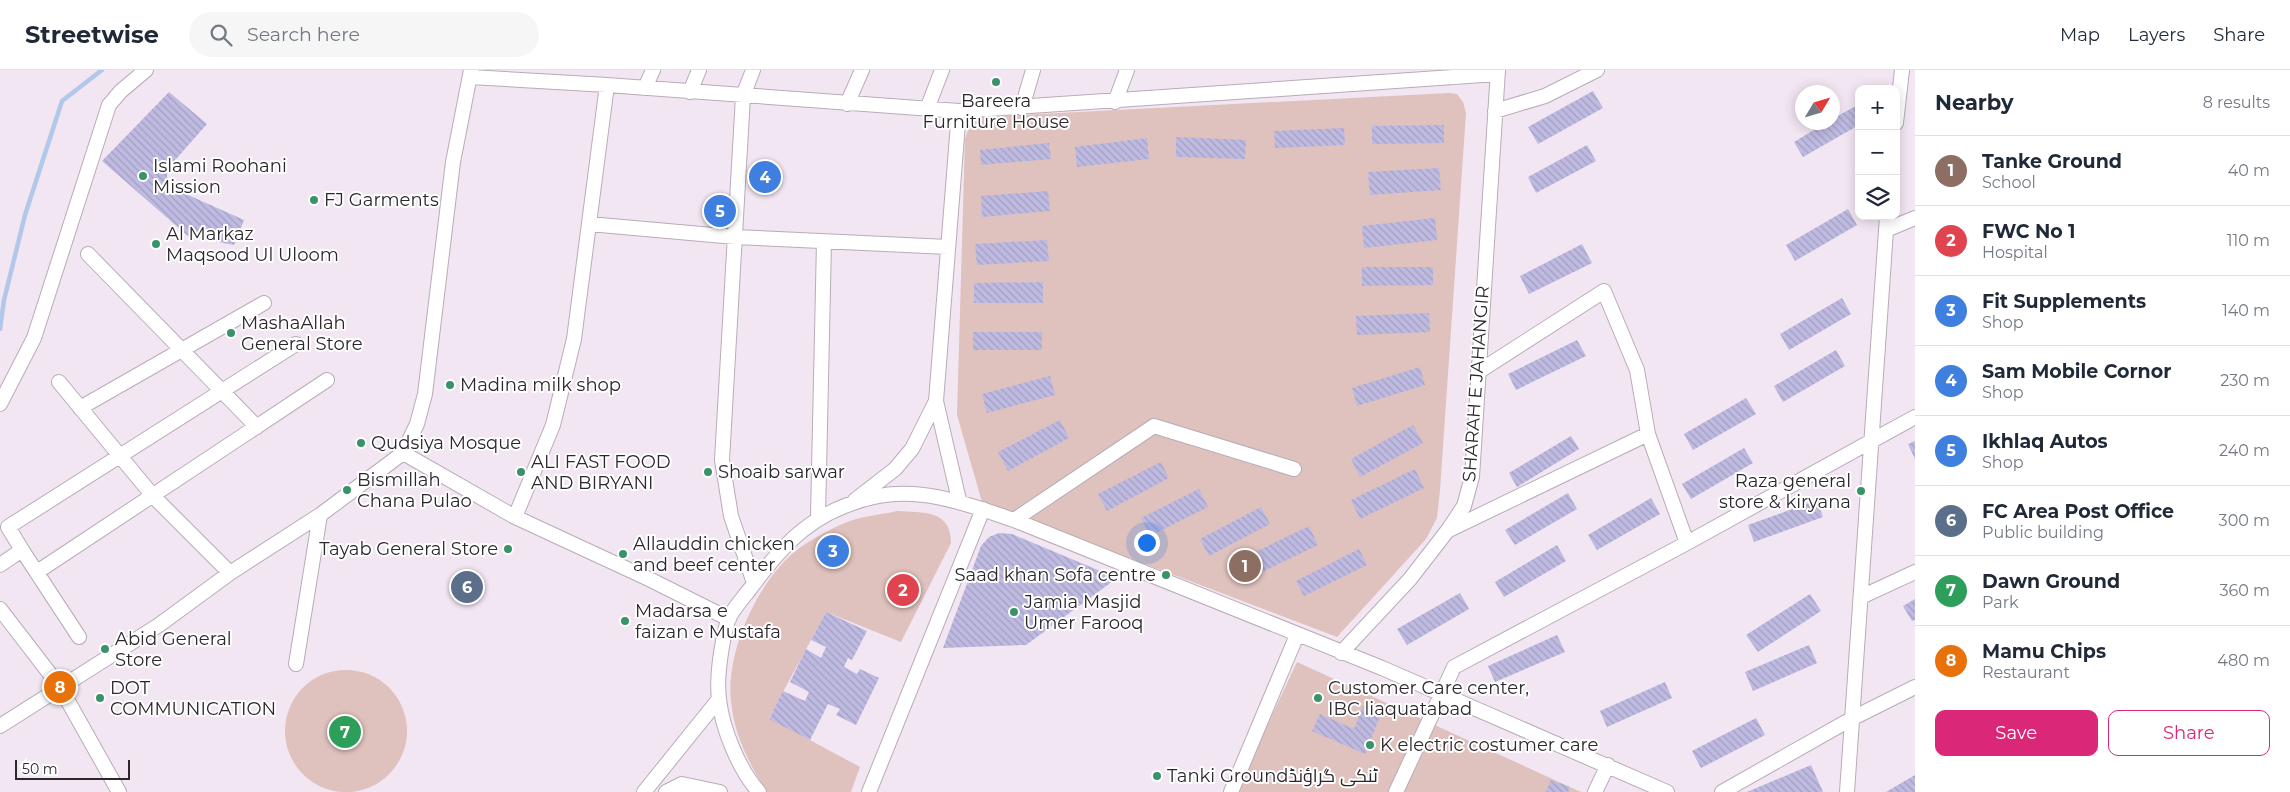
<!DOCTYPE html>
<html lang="en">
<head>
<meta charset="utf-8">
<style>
	:root { --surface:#fff; --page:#f6f6f7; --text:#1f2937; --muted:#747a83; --line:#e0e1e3; --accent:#db2777 }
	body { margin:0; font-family:Montserrat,Cairo,sans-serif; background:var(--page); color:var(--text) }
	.controls { position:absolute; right:15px; top:15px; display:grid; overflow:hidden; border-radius:10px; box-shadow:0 2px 12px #0003 }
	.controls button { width:45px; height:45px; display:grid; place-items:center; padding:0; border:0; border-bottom:1px solid var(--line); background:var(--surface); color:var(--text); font:25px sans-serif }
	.compass { position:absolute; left:1795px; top:15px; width:45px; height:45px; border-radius:50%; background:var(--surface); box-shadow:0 2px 12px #0003; rotate:52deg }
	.scale { position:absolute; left:15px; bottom:12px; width:115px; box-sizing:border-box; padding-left:5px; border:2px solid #2b272c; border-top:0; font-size:14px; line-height:18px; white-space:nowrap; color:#2b272c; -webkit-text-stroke:4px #fff; paint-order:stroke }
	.you { position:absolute; left:1146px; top:472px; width:18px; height:18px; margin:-12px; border:4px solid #fff; border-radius:50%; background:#1a73e8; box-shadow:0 0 0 8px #1a73e833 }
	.badge { display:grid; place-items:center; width:32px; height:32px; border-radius:50%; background:var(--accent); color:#fff; font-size:16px; font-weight:700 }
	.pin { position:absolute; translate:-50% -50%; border:2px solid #fff; box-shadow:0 1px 5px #0006 }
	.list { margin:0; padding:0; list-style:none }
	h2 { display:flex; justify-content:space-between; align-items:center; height:65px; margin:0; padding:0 20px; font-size:21px }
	h2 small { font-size:16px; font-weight:400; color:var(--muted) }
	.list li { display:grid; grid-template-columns:32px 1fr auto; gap:15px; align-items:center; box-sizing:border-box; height:70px; padding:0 20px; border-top:1px solid var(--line) }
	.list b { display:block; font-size:19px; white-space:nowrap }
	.list p { margin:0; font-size:16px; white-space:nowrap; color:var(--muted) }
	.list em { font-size:16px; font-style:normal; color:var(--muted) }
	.actions { display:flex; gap:10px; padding:15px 20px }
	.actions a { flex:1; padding:11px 0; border:1px solid var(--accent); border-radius:10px; text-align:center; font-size:18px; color:var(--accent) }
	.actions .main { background:var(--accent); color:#fff }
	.icon { flex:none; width:28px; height:28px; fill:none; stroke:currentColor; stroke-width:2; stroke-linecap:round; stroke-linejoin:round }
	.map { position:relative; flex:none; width:1915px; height:722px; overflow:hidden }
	header { display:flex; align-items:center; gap:30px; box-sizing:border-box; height:70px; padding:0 25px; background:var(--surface); border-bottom:1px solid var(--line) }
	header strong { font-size:24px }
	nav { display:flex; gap:28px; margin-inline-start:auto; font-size:18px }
	.search { width:350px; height:45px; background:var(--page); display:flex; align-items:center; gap:12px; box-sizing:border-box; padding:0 18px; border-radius:28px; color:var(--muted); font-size:19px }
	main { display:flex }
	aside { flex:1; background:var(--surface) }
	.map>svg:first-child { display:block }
</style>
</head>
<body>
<header>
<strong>Streetwise</strong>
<div class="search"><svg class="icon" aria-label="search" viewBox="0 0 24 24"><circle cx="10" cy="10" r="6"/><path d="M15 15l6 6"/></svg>Search here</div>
<nav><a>Map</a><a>Layers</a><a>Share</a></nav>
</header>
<main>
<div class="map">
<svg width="1915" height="722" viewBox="0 0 1915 722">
	<defs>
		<pattern id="building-back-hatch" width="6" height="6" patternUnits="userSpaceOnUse" patternTransform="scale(1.25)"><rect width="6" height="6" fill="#bebae1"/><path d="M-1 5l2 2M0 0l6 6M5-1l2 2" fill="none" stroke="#a3a0c1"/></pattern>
	</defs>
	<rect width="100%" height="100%" fill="#f2e6f3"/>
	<path fill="#dfc1bd" d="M1449,23L1457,24L1463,32L1466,43L1440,420L1437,448L1426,469L1337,567L982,432L957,345L965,69L970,54L981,47Z
		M897,441C923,443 951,439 951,473L901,572L826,542L769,648L860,697L851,722H767C749,694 734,664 731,631C726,582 756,516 792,484C806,472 828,460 845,453C860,446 880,445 897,441Z
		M1297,592L1581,722H1236Z
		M285 661a61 61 0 1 1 122 0a61 61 0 1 1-122 0Z"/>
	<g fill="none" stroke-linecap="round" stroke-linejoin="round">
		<path stroke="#b1c8ea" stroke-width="4.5" d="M0,259L4,230L25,145L62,31L102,0"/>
	</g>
	<path fill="url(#building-back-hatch)" d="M1593,21L1603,38L1538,74L1528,57Z
		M169,22L207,54L168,98L166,115L244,150L234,175L188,166L102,91Z
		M1856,36L1859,40V55L1803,87L1794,72L1827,52H1832V49Z
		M1444,55V73L1372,74V56Z
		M1344,58L1345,75L1275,78L1274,61Z
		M1176,67L1246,70L1245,89L1176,87Z
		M1147,68L1149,89L1077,97L1075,77Z
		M1049,73L1051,89L981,95L980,80Z
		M1587,75L1596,91L1536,123L1528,107Z
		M1439,98L1441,120L1370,125L1368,102Z
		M1048,121L1050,141L982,147L981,126Z
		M1848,139L1857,155L1795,191L1786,175Z
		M1435,148L1437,170L1364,178L1362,156Z
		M1047,170L1049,191L977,195L975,174Z
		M1582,174L1592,193L1529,224L1520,206Z
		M1362,197H1433V215L1362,216Z
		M1043,212V233H974V213Z
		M1842,228L1851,244L1789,280L1780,264Z
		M1429,243L1430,262L1357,265L1356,246Z
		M973,262H1042V280H973Z
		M1577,270L1586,286L1516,320L1508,304Z
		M1836,280L1845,296L1783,332L1774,316Z
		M1420,297L1425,315L1357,336L1352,318Z
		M1050,306L1055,325L987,343L982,324Z
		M1746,328L1756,344L1693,380L1684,364Z
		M1060,350L1069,368L1008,401L998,382Z
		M1413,355L1423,373L1360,407L1351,389Z
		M1571,366L1579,379L1517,417L1509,403Z
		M1915,371V389L1908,374Z
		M1744,378L1753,393L1691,429L1682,414Z
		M1161,392L1169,408L1107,441L1098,424Z
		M1415,399L1424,418L1360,449L1351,430Z
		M1199,419L1208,437L1150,466L1141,448Z
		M1568,423L1577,439L1515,475L1505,460Z
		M1651,428L1660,444L1597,480L1588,465Z
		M1817,430L1823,447L1754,472L1748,455Z
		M1261,437L1270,454L1209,486L1200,469Z
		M1309,456L1318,475L1256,505L1247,486Z
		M999,463L1012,464L1117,508L1026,575L943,578L981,476L989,467Z
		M1557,475L1566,491L1504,527L1495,512Z
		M1359,479L1367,495L1304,526L1296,511Z
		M1460,523L1469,539L1407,575L1397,559Z
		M1810,524L1821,541L1758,582L1746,565Z
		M1915,529V550L1912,551L1903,536Z
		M826,542L867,561L852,590L848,588L844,597L857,604L860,599L879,608L856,655L836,645L840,639L828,634L810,670L769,649L783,621L805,631L809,622L790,612L806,579L821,588L826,577L811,570Z
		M1557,565L1565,582L1495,612L1488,596Z
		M1809,575L1817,593L1753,621L1745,602Z
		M1665,612L1672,628L1607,657L1600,641Z
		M1363,636L1381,644L1365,684L1312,661L1320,644L1354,659Z
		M1756,648L1765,665L1701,698L1692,681Z
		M1811,695L1823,722H1747Z
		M1915,705V722H1886Z
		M1551,710L1570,717L1568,722H1546Z"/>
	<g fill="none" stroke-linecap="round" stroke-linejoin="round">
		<defs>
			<path id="minor" d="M753,0L743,26L722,390L731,446L754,513
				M470,7L607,15L959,41L1497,4
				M645,18L653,0
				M690,22L699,0
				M1115,32L1127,0
				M847,34L862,0
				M1022,38L1033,0
				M927,39L942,0
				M1495,41L1545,26L1597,0
				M1896,53L1902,0
				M589,154L735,167L948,177
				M1886,160L1915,148
				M88,184L257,357
				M1478,302L1604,221L1637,300L1648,364L1687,473
				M59,312L153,426L230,503
				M0,334L34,268L109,35L121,21L146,0
				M80,338L264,233
				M403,383L515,447L651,510L729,549
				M855,430L895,399L912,379L936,331
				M959,430L936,331L959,41
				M515,447L553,355L574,269L607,15
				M818,447L824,171
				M1014,450L1154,356L1294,399
				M1449,460L1648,364
				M22,480L8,457L296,274
				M0,495L22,480L79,567
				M37,502L327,310
				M1861,527L1915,502
				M0,539L60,617L119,722
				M1341,583L1410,509L1448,460L1464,436L1472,407L1498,0
				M296,594L320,445
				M0,656L159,555L230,503L320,445L403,383L417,354L425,324L453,92L471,0
				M644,722L719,629
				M666,722L682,714L720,722
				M759,722C739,700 722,658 719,629C716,607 722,571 728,550C732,540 743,528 750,519C784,472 815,440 874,427C922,416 970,435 1014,450L1382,598L1667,722
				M869,722L983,439
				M1231,722L1297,565
				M1396,722L1454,597L1687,473L1915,347
				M1595,722L1608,695
				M1722,722L1853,648L1915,617
				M1847,722L1887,146"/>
		</defs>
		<use href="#minor" stroke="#b7acb8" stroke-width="16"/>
		<use href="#minor" stroke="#fff" stroke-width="14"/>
	</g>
	<g fill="#399368" stroke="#fff" stroke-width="2">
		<circle cx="996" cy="12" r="5"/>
		<circle cx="143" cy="106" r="5"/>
		<circle cx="314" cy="130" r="5"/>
		<circle cx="156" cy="174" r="5"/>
		<circle cx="231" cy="263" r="5"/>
		<circle cx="450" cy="315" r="5"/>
		<circle cx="361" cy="373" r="5"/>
		<circle cx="521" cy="402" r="5"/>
		<circle cx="708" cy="402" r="5"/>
		<circle cx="347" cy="420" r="5"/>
		<circle cx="1861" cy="421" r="5"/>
		<circle cx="508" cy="479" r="5"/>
		<circle cx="623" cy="484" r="5"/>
		<circle cx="1166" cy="505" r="5"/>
		<circle cx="1014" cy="542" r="5"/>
		<circle cx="625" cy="551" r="5"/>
		<circle cx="105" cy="579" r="5"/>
		<circle cx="100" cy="628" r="5"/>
		<circle cx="1318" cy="628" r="5"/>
		<circle cx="1370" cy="675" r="5"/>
		<circle cx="1157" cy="706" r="5"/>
	</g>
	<g text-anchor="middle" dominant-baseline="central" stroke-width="4" stroke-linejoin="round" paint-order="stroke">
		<g font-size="18" fill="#2b272c" stroke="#fff" text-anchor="start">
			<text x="996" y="31" text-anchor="middle">Bareera<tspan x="996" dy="21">Furniture House</tspan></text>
			<text x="153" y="96">Islami Roohani<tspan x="153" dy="21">Mission</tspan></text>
			<text x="324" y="130">FJ Garments</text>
			<text x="166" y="164">Al Markaz<tspan x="166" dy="21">Maqsood Ul Uloom</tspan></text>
			<text x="241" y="253">MashaAllah<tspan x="241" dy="21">General Store</tspan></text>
			<text x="460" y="315">Madina milk shop</text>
			<text x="371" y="373">Qudsiya Mosque</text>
			<text x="531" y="392">ALI FAST FOOD<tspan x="531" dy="21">AND BIRYANI</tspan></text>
			<text x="718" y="402">Shoaib sarwar</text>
			<text x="357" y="410">Bismillah<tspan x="357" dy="21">Chana Pulao</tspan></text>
			<text x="1851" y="411" text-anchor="end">Raza general<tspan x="1851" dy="21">store &amp; kiryana</tspan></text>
			<text x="633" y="474">Allauddin chicken<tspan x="633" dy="21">and beef center</tspan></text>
			<text x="498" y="479" text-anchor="end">Tayab General Store</text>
			<text x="1156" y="505" text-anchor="end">Saad khan Sofa centre</text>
			<text x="1024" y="532">Jamia Masjid<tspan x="1024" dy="21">Umer Farooq</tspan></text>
			<text x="635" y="541">Madarsa e<tspan x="635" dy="21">faizan e Mustafa</tspan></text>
			<text x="115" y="569">Abid General<tspan x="115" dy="21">Store</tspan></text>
			<text x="110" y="618">DOT<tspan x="110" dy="21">COMMUNICATION</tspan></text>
			<text x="1328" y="618">Customer Care center,<tspan x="1328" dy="21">IBC liaquatabad</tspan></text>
			<text x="1380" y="675">K electric costumer care</text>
			<text x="1167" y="706">Tanki Groundٹنکی گراؤنڈ</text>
		</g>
		<g font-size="18" fill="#2b272c" stroke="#fff">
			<text transform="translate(1476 314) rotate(-86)">SHARAH E JAHANGIR</text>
		</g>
	</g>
</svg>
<div class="controls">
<button>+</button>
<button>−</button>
<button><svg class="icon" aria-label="layers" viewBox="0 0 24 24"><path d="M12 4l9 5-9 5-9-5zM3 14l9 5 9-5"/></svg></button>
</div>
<svg class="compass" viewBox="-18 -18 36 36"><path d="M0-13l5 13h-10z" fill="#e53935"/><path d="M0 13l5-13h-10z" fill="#747a83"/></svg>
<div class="scale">50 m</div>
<div class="you"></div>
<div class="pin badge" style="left:1245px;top:496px;background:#8d6e63">1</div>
<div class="pin badge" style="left:903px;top:520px;background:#e0444e">2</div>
<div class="pin badge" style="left:833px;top:481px;background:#3f7fe0">3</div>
<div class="pin badge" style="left:765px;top:107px;background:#3f7fe0">4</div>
<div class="pin badge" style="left:720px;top:141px;background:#3f7fe0">5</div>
<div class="pin badge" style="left:467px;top:517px;background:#5c6f8a">6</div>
<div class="pin badge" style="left:345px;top:662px;background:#2e9e5b">7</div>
<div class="pin badge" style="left:60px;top:617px;background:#e8710a">8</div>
</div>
<aside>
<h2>Nearby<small>8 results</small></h2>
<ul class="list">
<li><span class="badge" style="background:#8d6e63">1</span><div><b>Tanke Ground</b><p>School</p></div><em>40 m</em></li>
<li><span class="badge" style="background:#e0444e">2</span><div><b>FWC No 1</b><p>Hospital</p></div><em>110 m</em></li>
<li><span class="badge" style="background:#3f7fe0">3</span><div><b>Fit Supplements</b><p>Shop</p></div><em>140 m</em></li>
<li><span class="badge" style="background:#3f7fe0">4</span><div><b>Sam Mobile Cornor</b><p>Shop</p></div><em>230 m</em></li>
<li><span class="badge" style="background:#3f7fe0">5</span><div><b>Ikhlaq Autos</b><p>Shop</p></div><em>240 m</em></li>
<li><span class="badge" style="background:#5c6f8a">6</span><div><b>FC Area Post Office</b><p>Public building</p></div><em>300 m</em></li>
<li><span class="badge" style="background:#2e9e5b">7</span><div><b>Dawn Ground</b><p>Park</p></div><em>360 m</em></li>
<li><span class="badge" style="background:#e8710a">8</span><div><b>Mamu Chips</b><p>Restaurant</p></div><em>480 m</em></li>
</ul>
<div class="actions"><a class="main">Save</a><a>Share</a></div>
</aside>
</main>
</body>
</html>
